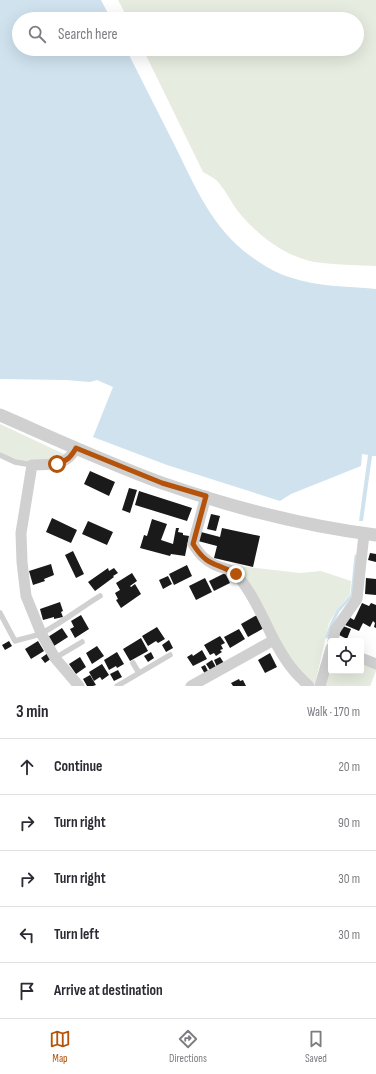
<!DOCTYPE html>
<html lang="en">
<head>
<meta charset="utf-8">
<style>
	:root { --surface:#fff; --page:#f2f2f3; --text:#2b2b33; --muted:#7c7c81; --line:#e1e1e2; --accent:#b45309 }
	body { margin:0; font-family:"Sofia Sans Condensed",sans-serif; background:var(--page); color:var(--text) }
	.controls { position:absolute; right:12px; bottom:12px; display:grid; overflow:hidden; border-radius:4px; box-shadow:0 4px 16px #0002 }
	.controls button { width:36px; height:36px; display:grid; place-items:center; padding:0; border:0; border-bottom:1px solid var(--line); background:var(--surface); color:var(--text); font:20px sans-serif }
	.stop { position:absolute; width:12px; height:12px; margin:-9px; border:3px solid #b45309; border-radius:50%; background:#fff }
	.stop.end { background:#b45309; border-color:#fff; box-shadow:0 1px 4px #0008 }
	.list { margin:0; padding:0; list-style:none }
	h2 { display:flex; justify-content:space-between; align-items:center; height:52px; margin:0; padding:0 16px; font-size:17px }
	h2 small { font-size:13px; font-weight:400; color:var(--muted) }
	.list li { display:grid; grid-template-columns:26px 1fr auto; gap:12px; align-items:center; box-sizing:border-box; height:56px; padding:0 16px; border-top:1px solid var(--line) }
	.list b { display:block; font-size:15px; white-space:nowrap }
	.list em { font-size:13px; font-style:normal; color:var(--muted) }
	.icon { flex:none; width:22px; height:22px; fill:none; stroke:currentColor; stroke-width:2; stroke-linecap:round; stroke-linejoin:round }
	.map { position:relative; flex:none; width:376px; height:686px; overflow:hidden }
	.search { position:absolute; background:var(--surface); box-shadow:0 4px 16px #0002; left:12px; right:12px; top:12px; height:44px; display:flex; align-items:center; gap:10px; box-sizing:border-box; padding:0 14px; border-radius:22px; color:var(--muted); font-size:15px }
	.sheet { height:332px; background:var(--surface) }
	nav { display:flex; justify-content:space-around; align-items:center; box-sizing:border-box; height:56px; border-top:1px solid var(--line); background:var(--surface); font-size:11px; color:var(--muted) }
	nav a { display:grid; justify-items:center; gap:2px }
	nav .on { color:var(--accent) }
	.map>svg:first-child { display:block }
</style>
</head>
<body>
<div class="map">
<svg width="376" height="686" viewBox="0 0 376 686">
	<rect width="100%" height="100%" fill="#fff"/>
	<path fill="#e6ecdf" d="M118,0H376V266C356,265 335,265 315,262C286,257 260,237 241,215C232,205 227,192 218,182C215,178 208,175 203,172L143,49H357V19H128Z
		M0,424L68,456L64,459L30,463L16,460L0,452Z
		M229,565L300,573L321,571L351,581L350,594L337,610L329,623L315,684L311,683L300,673Z
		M331,656V671H361V661L376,667V671L370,686H322Z"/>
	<path fill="#cfe2ee" d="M0,0H101L111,19H19V49H126C142,81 158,112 174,144C198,192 213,232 259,262C268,268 279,274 289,277C318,287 346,286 376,289V456H372L363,521H359L368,455L362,454L361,466L291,494L280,501L167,465L93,437L113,387L97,380L90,382L66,380L0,379Z"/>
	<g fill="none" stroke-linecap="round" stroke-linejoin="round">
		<path stroke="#cfe2ee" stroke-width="3" d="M327,637L331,625L338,611L352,595L356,556"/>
	</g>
	<path fill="#1a1a1a" d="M90,471L115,482L109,496L84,484Z
		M129,488L137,490L130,513L122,510Z
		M139,491L192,508L187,521L135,505Z
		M211,514L220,516L216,531L207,529Z
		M52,518L77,530L71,543L46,532Z
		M152,519L167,524L161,540L173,544L176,528H179L178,532L183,533V535L189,536L185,556L171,554L170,556L140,548L144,535L147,536Z
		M88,521L113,532L107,545L82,534Z
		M222,528L260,536L253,567L214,558L217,546L198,541L201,532L220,537Z
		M73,551L84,574L76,578L65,555Z
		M370,553L376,554V562L368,560Z
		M51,564L54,575L44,579L45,581L33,585L29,571Z
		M187,565L192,576L174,585L169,574Z
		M108,568L109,571L114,568L118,573L113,576L114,577L95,591L88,582Z
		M132,573L137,581L130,586L131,587L135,584L141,594L121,608L116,600L118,599L115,593L120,590L116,583Z
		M225,573L230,583L214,591L209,581Z
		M168,576L172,584L163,589L159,580Z
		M205,578L212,592L196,600L189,586Z
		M366,578L376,579V595L365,594Z
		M60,602L63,611L61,612L63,617L54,619V617L43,620L40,609Z
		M362,603L369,606L371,603L376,605V628L374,627L375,623L373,621L370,627L363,623L359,631L345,625L349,617L354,620Z
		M81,615L89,629L75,638L70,629L74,627L71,621Z
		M257,615L264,628L248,637L241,624Z
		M343,626L351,629L347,639L339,635Z
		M157,627L165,639L158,643L156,641L148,646L142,636Z
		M62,628L68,637L54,646L48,637Z
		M239,629L245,639L230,648L224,637Z
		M220,636L225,643L221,645L223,649L220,650L222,652L216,656L214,653L210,655L204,645Z
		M141,638L148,651L130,661L123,649Z
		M169,640L173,648L166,652L162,645Z
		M9,641L12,646L5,650L2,645Z
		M38,641L44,651L31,659L25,649Z
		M97,646L104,656L92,664L86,653Z
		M202,650L207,659L193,666L187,657L192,654L193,656Z
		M117,652L124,664L117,668L116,666L109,670L104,660Z
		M151,652L154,658L148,662L144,656Z
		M48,653L52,658L45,663L41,658Z
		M270,653L277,667L265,673L258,660Z
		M80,657L86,667L76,674L69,664Z
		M220,657L224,663L217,667L214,660Z
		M212,660L216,667L210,670L206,664Z
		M102,664L109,675L102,680L100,677L94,681L89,672Z
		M205,665L208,671L205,674L201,667Z
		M118,670L122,677L114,681L110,674Z
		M90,675L96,685L93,686H87L83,679Z
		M239,679L240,681L243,680L246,686H233L231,683Z"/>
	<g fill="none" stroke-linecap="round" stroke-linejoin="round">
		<path stroke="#d0d0d0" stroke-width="5.5" d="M0,455L15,462L32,465
			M0,613L15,641C23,638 33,637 42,633C62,623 80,608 100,596
			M55,658L82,642
			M133,663L139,673
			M117,686L170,655"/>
		<path stroke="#d0d0d0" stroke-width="11" d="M76,448C66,467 51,464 32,465L21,533L22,562L26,596L41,633L55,658L79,686
			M206,496L193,544C199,553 204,560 215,565C222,569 231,568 237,575C253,594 263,618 274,640
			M333,641L335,630L357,599L364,534
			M361,658L376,664
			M191,686L274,640C285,660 292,671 309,686
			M320,686L331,648"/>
		<path stroke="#d0d0d0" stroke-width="13" d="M0,415C53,438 107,463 162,483C231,507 303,526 376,535"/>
	</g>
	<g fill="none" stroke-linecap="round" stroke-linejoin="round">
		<path stroke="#b45309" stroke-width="5" d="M57,464C67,461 71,457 76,448L162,483L206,496L193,544C207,567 216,562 236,574"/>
	</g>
</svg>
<div class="controls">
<button><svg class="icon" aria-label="locate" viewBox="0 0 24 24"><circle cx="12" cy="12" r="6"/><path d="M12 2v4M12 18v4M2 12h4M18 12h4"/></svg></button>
</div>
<div class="stop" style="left:57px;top:464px"></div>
<div class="stop end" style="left:236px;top:574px"></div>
<div class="search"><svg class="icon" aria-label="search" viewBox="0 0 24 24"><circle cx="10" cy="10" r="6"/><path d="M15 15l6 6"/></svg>Search here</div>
</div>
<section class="sheet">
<h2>3 min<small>Walk · 170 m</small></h2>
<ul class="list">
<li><svg class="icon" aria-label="ahead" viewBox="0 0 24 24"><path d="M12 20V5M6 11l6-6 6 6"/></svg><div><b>Continue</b></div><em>20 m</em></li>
<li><svg class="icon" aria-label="right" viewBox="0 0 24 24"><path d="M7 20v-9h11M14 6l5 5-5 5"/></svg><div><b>Turn right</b></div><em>90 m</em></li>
<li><svg class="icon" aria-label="right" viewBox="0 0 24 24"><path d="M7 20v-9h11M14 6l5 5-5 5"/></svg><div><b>Turn right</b></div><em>30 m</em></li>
<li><svg class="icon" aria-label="left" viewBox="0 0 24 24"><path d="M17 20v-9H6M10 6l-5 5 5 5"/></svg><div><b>Turn left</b></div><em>30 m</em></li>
<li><svg class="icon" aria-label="arrive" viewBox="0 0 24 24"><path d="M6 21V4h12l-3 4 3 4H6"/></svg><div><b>Arrive at destination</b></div></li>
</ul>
</section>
<nav>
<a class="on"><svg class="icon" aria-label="map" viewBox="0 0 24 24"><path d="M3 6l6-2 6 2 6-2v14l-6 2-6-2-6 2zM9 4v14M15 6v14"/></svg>Map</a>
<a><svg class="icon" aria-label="directions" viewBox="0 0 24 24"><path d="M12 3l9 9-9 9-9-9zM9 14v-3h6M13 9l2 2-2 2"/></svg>Directions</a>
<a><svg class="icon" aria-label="saved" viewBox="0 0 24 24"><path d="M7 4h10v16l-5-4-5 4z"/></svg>Saved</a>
</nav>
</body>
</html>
